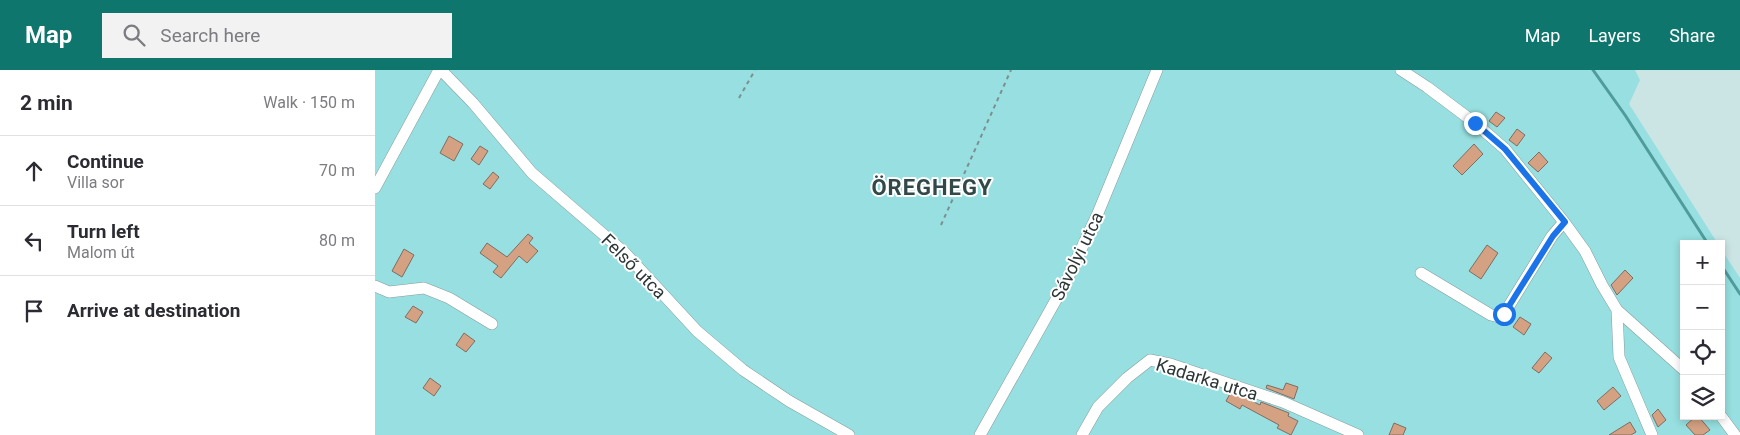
<!DOCTYPE html>
<html lang="en">
<head>
<meta charset="utf-8">
<style>
	:root { --surface:#fff; --page:#f2f2f3; --text:#2b2b33; --muted:#7c7c81; --line:#e1e1e2; --accent:#0f766e }
	body { margin:0; font-family:Roboto,sans-serif; background:var(--page); color:var(--text) }
	.controls { position:absolute; right:15px; bottom:15px; display:grid; overflow:hidden; border-radius:0px; box-shadow:0 2px 8px #0003 }
	.controls button { width:45px; height:45px; display:grid; place-items:center; padding:0; border:0; border-bottom:1px solid var(--line); background:var(--surface); color:var(--text); font:25px sans-serif }
	.stop { position:absolute; width:15px; height:15px; margin:-11px; border:4px solid #1a73e8; border-radius:50%; background:#fff }
	.stop.end { background:#1a73e8; border-color:#fff; box-shadow:0 1px 5px #0008 }
	.list { margin:0; padding:0; list-style:none }
	h2 { display:flex; justify-content:space-between; align-items:center; height:65px; margin:0; padding:0 20px; font-size:21px }
	h2 small { font-size:16px; font-weight:400; color:var(--muted) }
	.list li { display:grid; grid-template-columns:32px 1fr auto; gap:15px; align-items:center; box-sizing:border-box; height:70px; padding:0 20px; border-top:1px solid var(--line) }
	.list b { display:block; font-size:19px; white-space:nowrap }
	.list p { margin:0; font-size:16px; white-space:nowrap; color:var(--muted) }
	.list em { font-size:16px; font-style:normal; color:var(--muted) }
	.icon { flex:none; width:28px; height:28px; fill:none; stroke:currentColor; stroke-width:2; stroke-linecap:round; stroke-linejoin:round }
	.map { position:relative; flex:none; width:1365px; height:365px; overflow:hidden }
	header { display:flex; align-items:center; gap:30px; box-sizing:border-box; height:70px; padding:0 25px; background:var(--accent); color:#fff }
	header strong { font-size:24px }
	nav { display:flex; gap:28px; margin-inline-start:auto; font-size:18px }
	.search { width:350px; height:45px; background:var(--page); display:flex; align-items:center; gap:12px; box-sizing:border-box; padding:0 18px; border-radius:0px; color:var(--muted); font-size:19px }
	main { display:flex }
	aside { flex:1; background:var(--surface) }
	.map>svg:first-child { display:block }
</style>
</head>
<body>
<header>
<strong>Map</strong>
<div class="search"><svg class="icon" aria-label="search" viewBox="0 0 24 24"><circle cx="10" cy="10" r="6"/><path d="M15 15l6 6"/></svg>Search here</div>
<nav><a>Map</a><a>Layers</a><a>Share</a></nav>
</header>
<main>
<aside>
<h2>2 min<small>Walk · 150 m</small></h2>
<ul class="list">
<li><svg class="icon" aria-label="ahead" viewBox="0 0 24 24"><path d="M12 20V5M6 11l6-6 6 6"/></svg><div><b>Continue</b><p>Villa sor</p></div><em>70 m</em></li>
<li><svg class="icon" aria-label="left" viewBox="0 0 24 24"><path d="M17 20v-9H6M10 6l-5 5 5 5"/></svg><div><b>Turn left</b><p>Malom út</p></div><em>80 m</em></li>
<li><svg class="icon" aria-label="arrive" viewBox="0 0 24 24"><path d="M6 21V4h12l-3 4 3 4H6"/></svg><div><b>Arrive at destination</b></div></li>
</ul>
</aside>
<div class="map">
<svg width="1365" height="365" viewBox="0 0 1365 365">
	<rect width="100%" height="100%" fill="#cbe4e4"/>
	<path fill="#97dfe0" d="M0,0H1260L1265,10L1254,34L1343,174H1309V346H1346V179L1365,208V365H0Z"/>
	<g fill="none" stroke-linecap="round" stroke-linejoin="round">
		<path stroke="#509b9c" stroke-width="3" d="M1218,0L1250,45L1333,174
			M1346,195L1365,224"/>
	</g>
	<path fill="#d4a182" stroke="#7f6d63" d="M1121,42L1130,48L1122,57L1114,51Z
		M1142,59L1150,65L1142,76L1134,70Z
		M74,66L88,74L79,91L65,83Z
		M1099,74L1108,84L1087,105L1078,96Z
		M105,76L113,81L104,95L96,89Z
		M1164,82L1173,92L1163,102L1153,93Z
		M118,102L124,107L115,119L108,114Z
		M153,164L158,168L154,173L163,181L152,193L144,186L126,208L118,202L123,196L105,183L112,173L132,187Z
		M1112,175L1123,183L1106,209L1094,201Z
		M29,179L39,185L27,207L17,201Z
		M1250,200L1258,208L1242,225L1236,215Z
		M38,236L48,242L41,253L30,247Z
		M1145,247L1156,254L1149,265L1138,257Z
		M89,263L100,271L91,282L81,275Z
		M1170,282L1177,288L1164,303L1157,298Z
		M55,308L66,316L59,326L48,318Z
		M911,313L923,317L919,329L891,318L892,315L908,320Z
		M1238,317L1246,326L1229,340L1222,331Z
		M856,322L871,328L885,335L886,332L914,343L913,346L923,351L916,365L902,358L904,355L867,335L865,339L851,331Z
		M1283,339L1291,350L1283,357L1277,345Z
		M1321,346H1323L1335,360L1328,365H1320L1311,355Z
		M1255,352L1261,362L1256,365H1234Z
		M1019,353L1031,358L1028,365H1014Z"/>
	<g fill="none" stroke-linecap="round" stroke-linejoin="round">
		<defs>
			<path id="minor" d="M66,0L98,33L157,103L250,183L322,261L368,300L414,331L474,365
				M1026,0L1052,17L1100,53L1130,79L1189,152L1210,181L1227,215L1242,240L1309,300
				M0,118L64,0
				M1046,203L1116,245L1124,247L1129,244L1177,166L1189,152
				M0,216L14,222L49,218L74,228L117,254
				M1242,240L1244,287L1277,365
				M1346,346L1360,365
				M605,365L691,212L723,143L782,0
				M707,365L723,337L752,308L775,290L795,294L908,332L983,365"/>
		</defs>
		<use href="#minor" stroke="#869e9e" stroke-width="12"/>
		<path stroke="#7e8f8f" stroke-width="2" stroke-dasharray="4 4" stroke-linecap="butt" d="M364,28L380,0
			M566,155L636,0"/>
		<use href="#minor" stroke="#fff" stroke-width="11"/>
	</g>
	<g fill="none" stroke-linecap="round" stroke-linejoin="round">
		<path stroke="#1a73e8" stroke-width="6" d="M1100,53L1130,79L1190,152L1178,166L1129,244"/>
	</g>
	<g text-anchor="middle" dominant-baseline="central" stroke-width="4" stroke-linejoin="round" paint-order="stroke">
		<g font-size="18" fill="#2d3737" stroke="#fff">
			<text transform="translate(702 186) rotate(-64)">Sávolyi utca</text>
			<text transform="translate(259 196) rotate(45)">Felső utca</text>
			<text transform="translate(832 309) rotate(17)">Kadarka utca</text>
		</g>
		<g font-size="22" font-weight="bold" letter-spacing="1" fill="#334849" stroke="#fff">
			<text x="557" y="117">ÖREGHEGY</text>
		</g>
	</g>
</svg>
<div class="controls">
<button>+</button>
<button>−</button>
<button><svg class="icon" aria-label="locate" viewBox="0 0 24 24"><circle cx="12" cy="12" r="6"/><path d="M12 2v4M12 18v4M2 12h4M18 12h4"/></svg></button>
<button><svg class="icon" aria-label="layers" viewBox="0 0 24 24"><path d="M12 4l9 5-9 5-9-5zM3 14l9 5 9-5"/></svg></button>
</div>
<div class="stop" style="left:1129px;top:244px"></div>
<div class="stop end" style="left:1100px;top:53px"></div>
</div>
</main>
</body>
</html>
